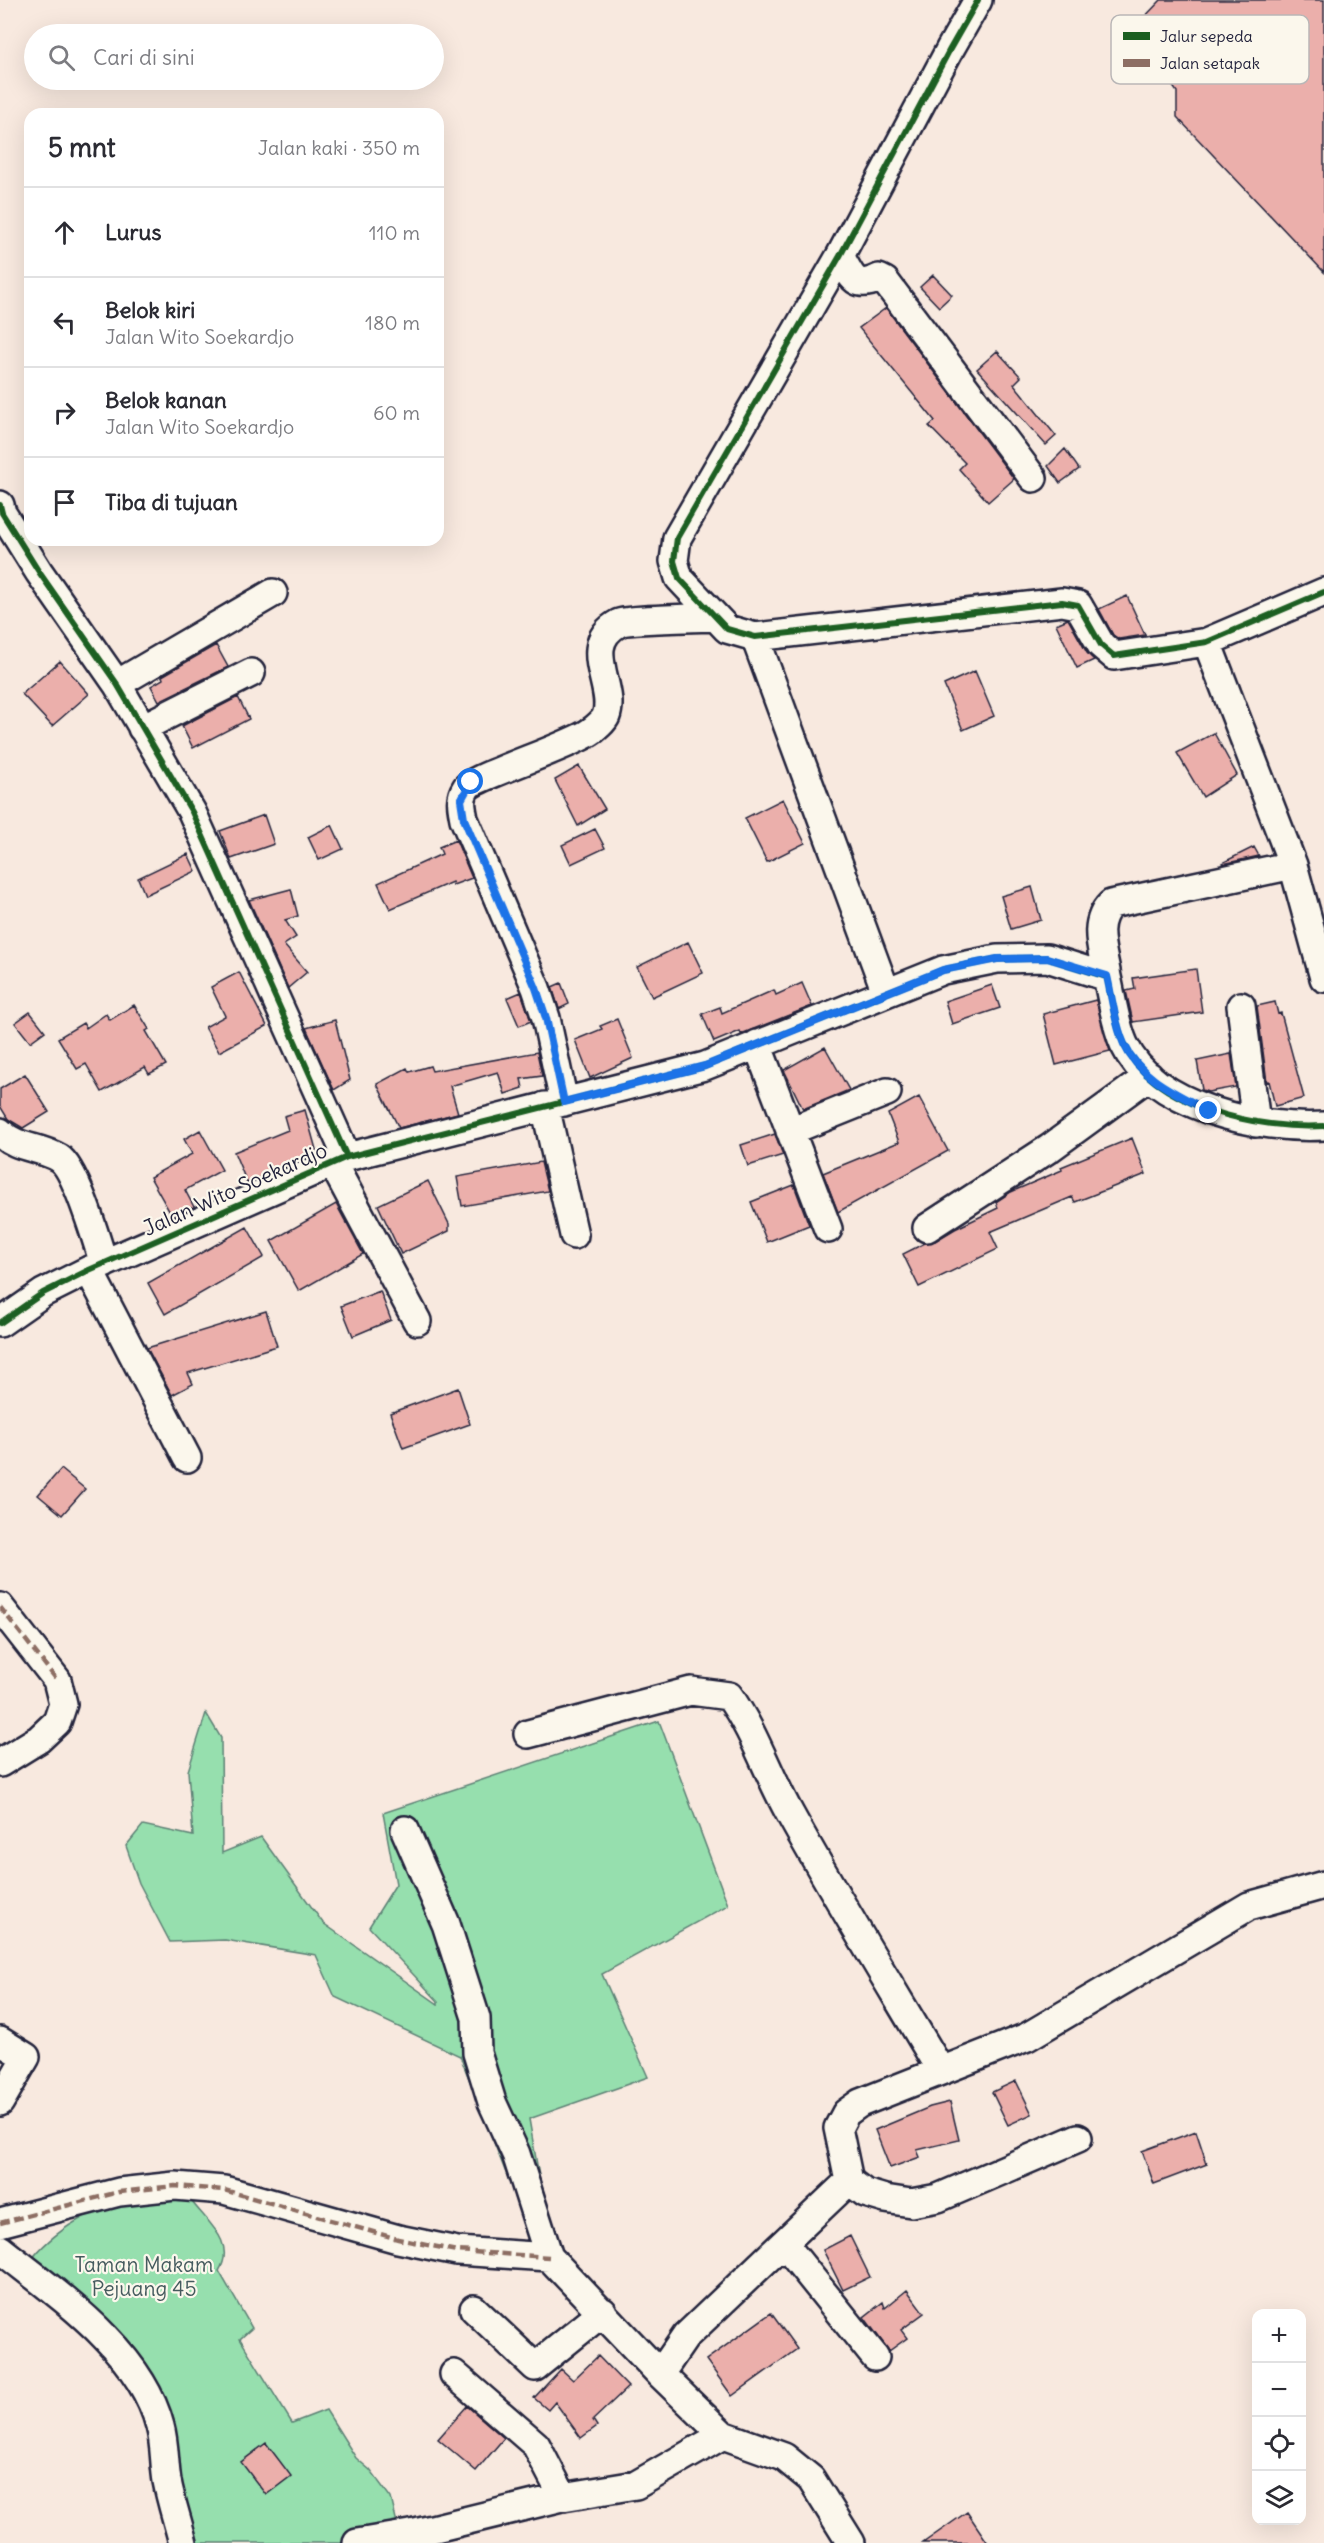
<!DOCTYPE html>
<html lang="id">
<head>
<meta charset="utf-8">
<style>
	:root { --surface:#fff; --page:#f7f7f7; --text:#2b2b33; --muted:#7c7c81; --line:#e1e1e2 }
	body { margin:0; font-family:Delius,sans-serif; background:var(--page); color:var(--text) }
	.controls { position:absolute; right:18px; bottom:18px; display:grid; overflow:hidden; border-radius:12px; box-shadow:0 6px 24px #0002 }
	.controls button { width:54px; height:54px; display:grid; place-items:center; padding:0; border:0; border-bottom:2px solid var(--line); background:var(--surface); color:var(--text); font:30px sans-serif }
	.stop { position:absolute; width:18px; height:18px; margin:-14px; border:4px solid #1a73e8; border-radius:50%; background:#fff }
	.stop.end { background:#1a73e8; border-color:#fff; box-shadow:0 2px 6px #0008 }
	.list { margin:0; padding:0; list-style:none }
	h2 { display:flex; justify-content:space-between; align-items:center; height:78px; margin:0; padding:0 24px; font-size:26px }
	h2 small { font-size:20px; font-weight:400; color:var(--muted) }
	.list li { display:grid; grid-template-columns:39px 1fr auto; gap:18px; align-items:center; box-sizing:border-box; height:90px; padding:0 24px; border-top:2px solid var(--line) }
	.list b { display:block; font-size:22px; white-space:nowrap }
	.list p { margin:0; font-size:20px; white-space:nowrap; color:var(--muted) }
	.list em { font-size:20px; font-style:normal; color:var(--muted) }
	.icon { flex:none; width:33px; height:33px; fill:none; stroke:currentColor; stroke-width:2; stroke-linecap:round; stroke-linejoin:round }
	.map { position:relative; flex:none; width:1324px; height:2543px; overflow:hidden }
	.search { position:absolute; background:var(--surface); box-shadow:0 6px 24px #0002; left:24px; top:24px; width:420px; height:66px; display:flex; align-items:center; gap:15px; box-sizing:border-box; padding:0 21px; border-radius:33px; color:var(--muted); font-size:22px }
	.panel { position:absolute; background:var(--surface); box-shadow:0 6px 24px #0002; left:24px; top:108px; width:420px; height:438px; border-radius:18px }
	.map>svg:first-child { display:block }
</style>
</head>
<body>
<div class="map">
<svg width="1324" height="2543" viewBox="0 0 1324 2543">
	<rect width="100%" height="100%" fill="#f8e9df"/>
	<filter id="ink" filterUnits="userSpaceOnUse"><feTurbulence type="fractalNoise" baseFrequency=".0167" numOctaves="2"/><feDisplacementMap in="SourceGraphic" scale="12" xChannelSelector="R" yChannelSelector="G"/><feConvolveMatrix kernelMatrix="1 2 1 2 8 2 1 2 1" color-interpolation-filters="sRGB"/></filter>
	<g filter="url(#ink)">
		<path fill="#96dfae" stroke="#5c8074" stroke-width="1.5" d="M206,1713L221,1738L222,1853L261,1837L323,1923L438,2004V2001L369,1927L396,1884L383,1813L659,1721L728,1905L602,1974L648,2077L529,2119L549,2233L526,2224L460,2056L335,1997L316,1955L225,1940L170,1942L139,1883L126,1846L143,1825L193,1836L188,1771Z
			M187,2195C202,2219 238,2240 219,2271L252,2328L240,2339L292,2423L326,2410L356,2458L370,2470L391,2498L400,2536L356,2543H183L140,2379L25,2269C45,2236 90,2208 127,2201C146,2197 168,2197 187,2195Z"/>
		<path fill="#ebafab" stroke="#22223b" stroke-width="1.5" d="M1161,0H1324V272L1177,117V92L1133,29Z
			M933,275L952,295L939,307L920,287Z
			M886,308L1014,479L988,502L959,469L965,463L929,426L935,421L859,328Z
			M997,351L1021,377L1014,384L1056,436L1046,445L977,369Z
			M1065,449L1079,469L1060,483L1048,466Z
			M1127,596L1145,635L1119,639L1113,635L1099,609Z
			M1068,619L1087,653L1094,660L1077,668L1056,624Z
			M216,645L228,667L159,701L151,686L163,679L162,676Z
			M60,661L89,694L52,726L22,694Z
			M975,671L994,716L963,730L944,685Z
			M238,697L249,719L193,748L182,726Z
			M1214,733L1237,775L1203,797L1177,753Z
			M579,766L605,809L578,826L555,780Z
			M783,799L805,843L767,862L745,818Z
			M264,815L274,844L231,859L220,831Z
			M332,825L343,849L319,860L308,837Z
			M595,829L605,848L571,864L562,845Z
			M456,840L472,878L453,885L452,882L390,909L378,883L442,854L439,847Z
			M1254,847L1259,856L1223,864L1222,863Z
			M188,854L196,871L145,895L138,878Z
			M1032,887L1041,920L1011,929L1001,896Z
			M291,889L298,916L285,920L296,937L284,945L307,972L288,988L249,900Z
			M688,942L703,973L652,997L637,967Z
			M1196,969L1202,1012L1133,1022L1126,991L1135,989L1133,978Z
			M239,972L267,1026L219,1052L205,1027L225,1016L211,987Z
			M561,983L569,1004L559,1009L552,987Z
			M802,983L812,1006L741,1034L740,1031L714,1042L702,1014L720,1007L722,1013L774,990L776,995Z
			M992,985L1000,1008L952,1024L945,1001Z
			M521,992L531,1021L519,1026L507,998Z
			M1096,1000L1110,1051L1056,1065L1043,1014Z
			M1275,1002L1278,1014L1281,1013L1304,1098L1275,1106L1269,1081L1267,1082L1257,1006Z
			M134,1005L149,1029L146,1031L166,1065L149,1074L145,1067L102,1092L86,1064L77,1069L58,1038L83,1023L86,1028L106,1014L110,1020Z
			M30,1012L45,1031L30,1042L15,1023Z
			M617,1019L633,1058L590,1078L575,1040L602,1029L600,1026Z
			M335,1020L350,1080L334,1090L306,1028Z
			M825,1047L849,1090L803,1109L784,1070Z
			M537,1052L542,1076L521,1079L523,1088L505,1094L498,1072L450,1086L458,1113L399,1128L377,1084L407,1068L409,1072L430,1066L432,1071Z
			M1231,1054L1236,1087L1208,1092L1202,1090L1197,1061Z
			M25,1074L49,1112L23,1128L8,1119L0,1106V1089Z
			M919,1097L948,1151L838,1212L823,1173L899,1142L888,1114Z
			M305,1110L317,1153L247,1183L234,1152L288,1130L284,1116Z
			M200,1130L222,1170L185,1190L194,1207L172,1216L150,1177L192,1154L184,1139Z
			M775,1134L783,1155L748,1166L741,1145Z
			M1132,1138L1146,1174L1075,1202L1072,1197L990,1232L998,1249L919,1287L903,1254L925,1243L935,1241L955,1229L998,1208L996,1202L1011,1192L1062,1170L1061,1167Z
			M541,1162L548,1191L462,1206L457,1177Z
			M428,1181L449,1224V1231L401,1254L378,1205Z
			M794,1185L809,1225L767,1242L751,1202Z
			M336,1204L363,1254L299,1291L271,1241Z
			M247,1227L264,1257L165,1314L148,1283Z
			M380,1291L391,1320L353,1336L341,1306Z
			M266,1311L277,1346L188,1373L193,1384L172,1395L147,1348Z
			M458,1388L470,1424L403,1448L390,1413Z
			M61,1469L85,1489L62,1515L38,1495Z
			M1016,2081L1032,2114L1008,2125L992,2092Z
			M950,2102L959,2140L917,2150L920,2157L890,2168L875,2130L930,2107Z
			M1196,2131L1207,2164L1154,2184L1142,2151Z
			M850,2236L870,2277L843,2290L823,2250Z
			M907,2290L924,2313L901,2330L907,2338L889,2351L864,2317L883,2302L885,2308Z
			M771,2313L797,2349L732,2396L706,2360Z
			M598,2356L628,2387L593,2420L597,2426L581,2438L555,2402L548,2410L534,2398L561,2369L573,2380Z
			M467,2406L504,2438L476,2471L438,2439Z
			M266,2443L291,2476L266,2495L241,2462Z
			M967,2512L988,2543H923Z"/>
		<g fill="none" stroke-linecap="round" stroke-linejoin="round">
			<defs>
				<path id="minor" d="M978,0L950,49L840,256L677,538L674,561L679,578L727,629L755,637L1062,602L1078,605L1101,645L1114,656L1207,642L1324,592
					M840,256C852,276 854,290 879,278L885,281L1033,478
					M0,505L2,513L39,572L117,684L192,812L347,1157
					M755,637L886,992
					M1207,642L1293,865L1324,978
					M117,684L273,593
					M142,728L251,673
					M1107,977C1103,950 1091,924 1111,904L1293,865
					M1241,1006L1256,1123
					M757,1044L828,1229
					M564,1102L546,1018L536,988L464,819C462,808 459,799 466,788C472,778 570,746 590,732C595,729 604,721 606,716C617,688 578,645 619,623C628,619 700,618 715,617
					M545,1106L574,1235
					M790,1131L887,1092
					M0,1132C17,1149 39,1146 59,1158C76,1169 97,1242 104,1264
					M333,1164L417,1321
					M927,1228L1050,1148L1149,1076
					M89,1270L187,1458
					M0,1323L43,1293L89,1270L347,1157L705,1066L943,970L997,959L1047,958L1107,977C1112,998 1115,1024 1124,1044C1154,1108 1260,1130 1324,1126
					M0,1607L57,1680L63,1704L57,1722L39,1739L0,1763
					M528,1734L691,1691L729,1696C755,1732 768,1775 790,1814C838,1901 890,1985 941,2071
					M405,1830L446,1924L476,2018L477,2053L492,2102L516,2154L549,2257L660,2374L723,2435
					M0,2041L26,2057L0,2102
					M849,2181L838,2128L846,2113L860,2103L1027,2037L1249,1906L1324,1885
					M0,2223L119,2192L175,2186L224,2190L398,2239L457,2251L549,2257
					M785,2245L875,2357
					M0,2249C58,2295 141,2351 160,2426C165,2444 164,2463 167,2481C171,2502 178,2522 183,2543
					M474,2309L535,2367L603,2312
					M454,2374L536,2445L563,2497
					M660,2374L686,2336L849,2181L865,2193L885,2199L911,2203L938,2198L1078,2138
					M357,2543L411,2534L563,2497L636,2485L723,2435L784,2457L811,2479L851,2543"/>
			</defs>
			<use href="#minor" stroke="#22223b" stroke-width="32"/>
			<use href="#minor" stroke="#fbf7ec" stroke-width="27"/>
			<path stroke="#8d6e63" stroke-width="4.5" stroke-dasharray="9 4.5" stroke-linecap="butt" d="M0,1607L57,1680
				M0,2223L119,2192L175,2186L224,2190L398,2239L457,2251L549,2257"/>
			<defs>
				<path id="cycleway" d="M978,0L950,49L840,256L677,538L674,561L679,578L727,629L755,637L1062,602L1078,605L1101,645L1114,656L1207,642L1324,592
					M0,505L2,513L39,572L117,684L192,812L347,1157
					M0,1323L43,1293L89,1270L347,1157L705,1066L943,970L997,959L1047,958L1107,977C1112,998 1115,1024 1124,1044C1154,1108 1260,1130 1324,1126"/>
			</defs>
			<use href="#cycleway" stroke="#fbf7ec" stroke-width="10"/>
			<use href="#cycleway" stroke="#1b5e20" stroke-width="6"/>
		</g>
	</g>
	<g fill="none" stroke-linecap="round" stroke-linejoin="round" filter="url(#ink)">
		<path stroke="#1a73e8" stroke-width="8" d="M471,782L461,800L464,819L536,988L546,1018L564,1102L705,1066L943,970L997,959L1047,958L1107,976C1112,998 1115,1024 1124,1044C1140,1079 1177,1094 1209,1111"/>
	</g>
	<g text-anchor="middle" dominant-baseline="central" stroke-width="4.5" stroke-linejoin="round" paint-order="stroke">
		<g font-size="21" fill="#22223b" stroke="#fbf7ec">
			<text transform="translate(235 1189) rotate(-24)">Jalan Wito Soekardjo</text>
		</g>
		<g font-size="21" fill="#455b5e" stroke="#fbf7ec">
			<text x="144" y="2264">Taman Makam<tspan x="144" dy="24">Pejuang 45</tspan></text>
		</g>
	</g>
	<rect x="1111" y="15" width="198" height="69" rx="9" fill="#fbf7ec" stroke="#bab7b7" stroke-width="1.5"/>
	<rect x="1123" y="32" width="27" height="8" fill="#1b5e20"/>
	<rect x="1123" y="59" width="27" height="8" fill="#8d6e63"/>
	<g font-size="16" fill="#22223b">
		<text x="1160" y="42">Jalur sepeda</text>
		<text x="1160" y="69">Jalan setapak</text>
	</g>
</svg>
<div class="controls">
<button>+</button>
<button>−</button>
<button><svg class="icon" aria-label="locate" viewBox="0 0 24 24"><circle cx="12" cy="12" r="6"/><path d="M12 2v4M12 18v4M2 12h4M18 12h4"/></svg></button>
<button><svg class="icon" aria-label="layers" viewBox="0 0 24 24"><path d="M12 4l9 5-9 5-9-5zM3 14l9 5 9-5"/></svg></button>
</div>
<div class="stop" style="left:471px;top:782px"></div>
<div class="stop end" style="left:1209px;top:1111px"></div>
<div class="search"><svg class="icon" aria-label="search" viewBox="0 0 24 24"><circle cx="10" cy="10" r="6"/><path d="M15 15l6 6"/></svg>Cari di sini</div>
<section class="panel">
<h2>5 mnt<small>Jalan kaki · 350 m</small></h2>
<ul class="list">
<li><svg class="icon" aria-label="ahead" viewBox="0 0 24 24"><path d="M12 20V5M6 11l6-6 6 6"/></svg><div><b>Lurus</b></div><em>110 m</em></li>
<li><svg class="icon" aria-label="left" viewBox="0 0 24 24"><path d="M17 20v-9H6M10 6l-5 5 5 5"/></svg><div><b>Belok kiri</b><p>Jalan Wito Soekardjo</p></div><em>180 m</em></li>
<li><svg class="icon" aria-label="right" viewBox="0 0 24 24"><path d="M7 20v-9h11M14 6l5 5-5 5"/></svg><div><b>Belok kanan</b><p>Jalan Wito Soekardjo</p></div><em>60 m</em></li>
<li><svg class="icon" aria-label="arrive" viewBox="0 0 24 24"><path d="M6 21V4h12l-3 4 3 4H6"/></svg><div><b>Tiba di tujuan</b></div></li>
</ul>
</section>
</div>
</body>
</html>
